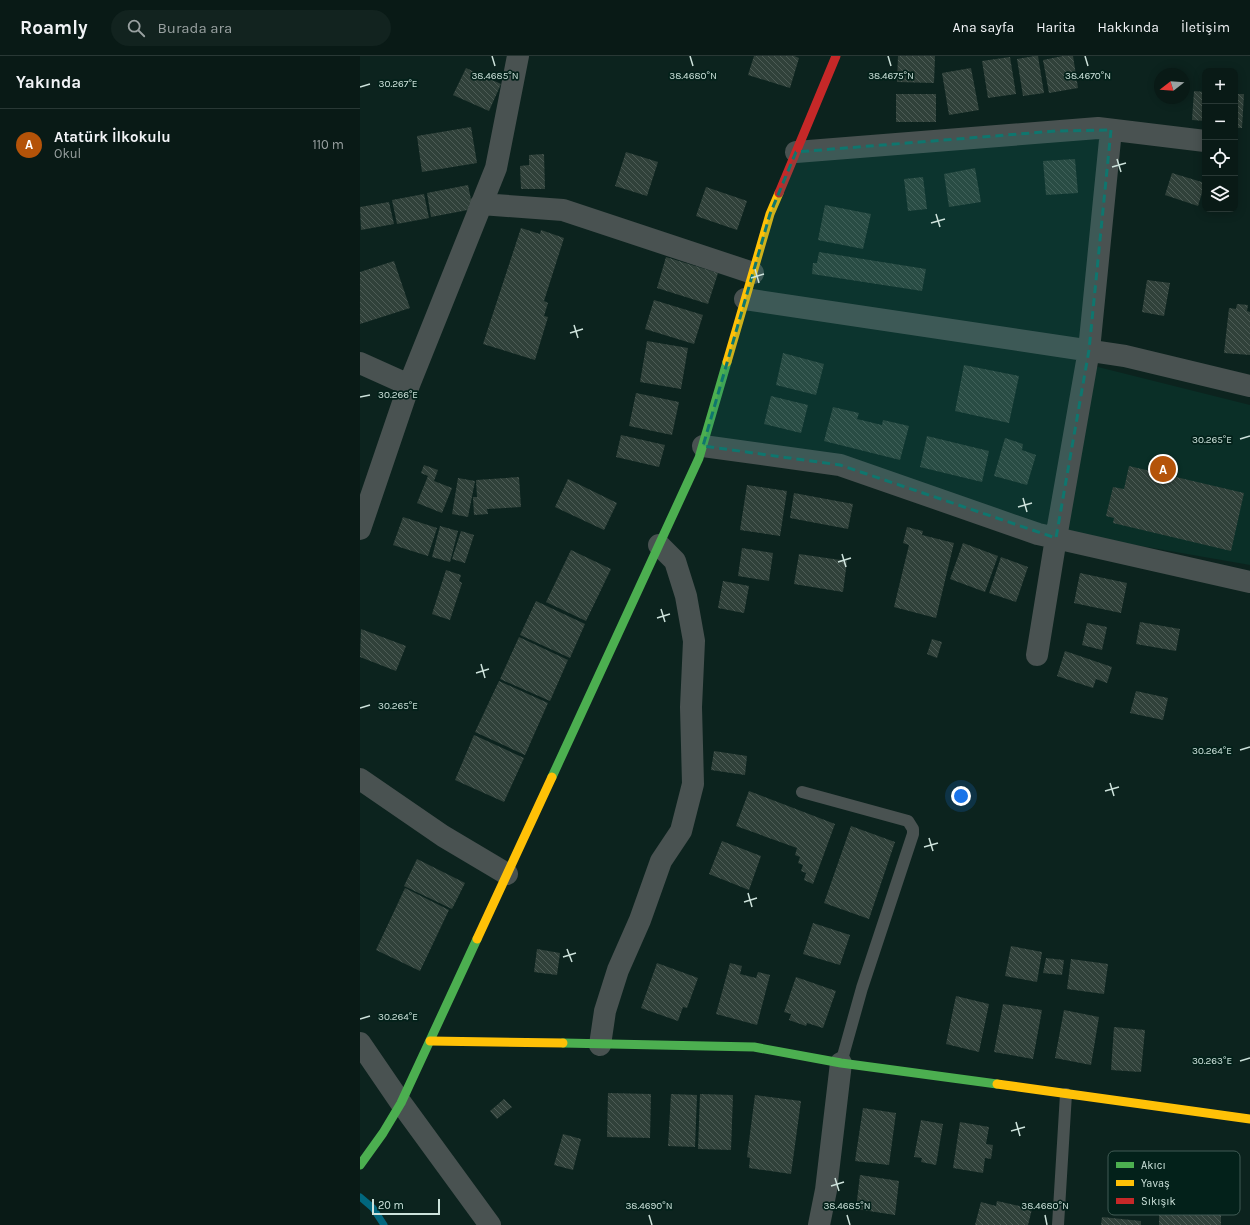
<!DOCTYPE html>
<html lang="tr">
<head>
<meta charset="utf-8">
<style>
	:root { --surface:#091a16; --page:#12231f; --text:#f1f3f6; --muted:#99a1a1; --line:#293835; --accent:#b45309 }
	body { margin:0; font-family:Karla,sans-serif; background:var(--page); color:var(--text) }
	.controls { position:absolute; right:12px; top:12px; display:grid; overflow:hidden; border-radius:8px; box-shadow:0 2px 10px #0003 }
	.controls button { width:36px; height:36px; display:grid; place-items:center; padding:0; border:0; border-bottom:1px solid var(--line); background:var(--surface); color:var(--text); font:20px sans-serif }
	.compass { position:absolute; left:794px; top:12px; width:36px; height:36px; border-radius:50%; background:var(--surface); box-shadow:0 2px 10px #0003; rotate:253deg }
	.scale { position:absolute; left:12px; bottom:10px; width:68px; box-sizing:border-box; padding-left:4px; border:2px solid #cde2db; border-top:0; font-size:11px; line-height:14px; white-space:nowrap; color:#cde2db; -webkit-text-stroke:3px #03211a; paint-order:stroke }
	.you { position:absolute; left:601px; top:740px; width:14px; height:14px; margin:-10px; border:3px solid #fff; border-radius:50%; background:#1a73e8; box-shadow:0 0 0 6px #1a73e833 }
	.badge { display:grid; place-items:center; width:26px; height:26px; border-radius:50%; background:var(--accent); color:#fff; font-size:13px; font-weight:700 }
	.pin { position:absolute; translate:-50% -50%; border:2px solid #fff; box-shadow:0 1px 4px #0006 }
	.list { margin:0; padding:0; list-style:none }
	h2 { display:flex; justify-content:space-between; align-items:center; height:52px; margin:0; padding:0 16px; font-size:17px }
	h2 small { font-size:13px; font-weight:400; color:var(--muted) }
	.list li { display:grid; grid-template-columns:26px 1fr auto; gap:12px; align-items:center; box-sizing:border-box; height:72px; padding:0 16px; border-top:1px solid var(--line) }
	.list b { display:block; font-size:15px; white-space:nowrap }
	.list p { margin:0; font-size:13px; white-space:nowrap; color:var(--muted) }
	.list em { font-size:13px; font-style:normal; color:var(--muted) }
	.icon { flex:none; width:22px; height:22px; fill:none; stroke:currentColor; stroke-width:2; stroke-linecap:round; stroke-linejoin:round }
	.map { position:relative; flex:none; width:890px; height:1169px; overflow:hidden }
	header { display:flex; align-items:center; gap:24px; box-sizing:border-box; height:56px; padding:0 20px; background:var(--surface); border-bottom:1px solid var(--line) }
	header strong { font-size:19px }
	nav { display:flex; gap:22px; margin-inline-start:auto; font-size:14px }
	.search { width:280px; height:36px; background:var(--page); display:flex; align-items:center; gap:10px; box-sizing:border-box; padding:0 14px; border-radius:22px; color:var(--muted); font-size:15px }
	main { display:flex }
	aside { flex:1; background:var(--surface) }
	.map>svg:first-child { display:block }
</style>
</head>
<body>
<header>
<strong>Roamly</strong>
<div class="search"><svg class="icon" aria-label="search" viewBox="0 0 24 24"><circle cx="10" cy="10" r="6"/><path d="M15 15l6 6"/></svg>Burada ara</div>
<nav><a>Ana sayfa</a><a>Harita</a><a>Hakkında</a><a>İletişim</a></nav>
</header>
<main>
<aside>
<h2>Yakında<small></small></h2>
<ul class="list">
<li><span class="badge">A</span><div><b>Atatürk İlkokulu</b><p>Okul</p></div><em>110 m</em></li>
</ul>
</aside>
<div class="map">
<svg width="890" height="1169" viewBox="0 0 890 1169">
	<defs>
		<pattern id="building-back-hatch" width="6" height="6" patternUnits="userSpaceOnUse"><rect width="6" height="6" fill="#30413a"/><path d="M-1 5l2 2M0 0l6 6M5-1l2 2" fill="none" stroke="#4d5c56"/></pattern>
	</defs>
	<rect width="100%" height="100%" fill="#0c231e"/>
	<path fill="#0a2f27" d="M730,309L890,349V509L706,477Z"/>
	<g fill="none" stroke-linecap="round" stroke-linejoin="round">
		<path stroke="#01677e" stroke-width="7" d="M0,1141L13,1152L24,1169"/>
	</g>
	<path fill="url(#building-back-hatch)" d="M394,0H434L439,2L430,32L388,19Z
		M538,0H575L574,27L537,26Z
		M675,0H678L684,37L663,40L657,3Z
		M703,0H713L718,32L689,37L683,4Z
		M650,1L656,38L628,42L622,5Z
		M106,12L141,28L129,55L93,39Z
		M611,12L619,54L589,59L582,17Z
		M834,35L845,36V65L832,64Z
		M536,38H576V66H536Z
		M875,38H884L882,72H875Z
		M111,71L117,107L62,116L57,80Z
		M266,96L298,106L287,140L255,130Z
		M184,98L185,133H161L160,110L169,109V99Z
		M715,103L718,137L686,139L683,105Z
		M615,112L621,146L589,151L584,118Z
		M812,117L845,127L838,150L805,139Z
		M563,121L567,153L548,155L544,123Z
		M108,129L113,153L71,161L67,137Z
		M346,131L387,145L377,174L336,160Z
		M64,138L69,162L37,168L32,144Z
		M29,146L34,168L1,174L0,151Z
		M465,149L511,158L503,193L458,184Z
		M161,172L180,178L181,174L204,182L184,245L188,247L184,260L188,261L175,304L123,288Z
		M459,196L566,213L562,235L452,218L453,207H457Z
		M306,201L358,217L348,248L297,232Z
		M34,205L50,252L0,268V216Z
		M787,224L810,227L804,260L782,256Z
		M294,244L343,259L334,288L285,273Z
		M877,248L888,249L887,255L890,256V299L864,297L869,252L876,253Z
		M287,285L328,292L321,333L280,326Z
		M423,297L464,308L456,339L416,329Z
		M604,309L659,320L649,367L595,355Z
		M276,337L319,346L312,379L269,370Z
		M411,340L448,349L441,377L404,368Z
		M473,351L499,357L497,363L522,369L523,364L549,370L540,404L464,385Z
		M261,379L305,389L299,411L256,401Z
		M567,380L629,395L622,426L560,411Z
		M645,382L663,388L662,394L676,399L667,429L634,420Z
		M64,409L78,414L74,425L92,432L82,457L57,447L68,420L61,417Z
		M769,410L884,437L871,495L753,467L754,462L746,460L753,431L764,433Z
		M159,421L161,451L127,453L128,458L114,459L113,441H117L116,424Z
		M98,422L115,425L108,461L92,458Z
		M208,423L257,447L244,474L195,451Z
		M387,429L427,435L420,480L380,474Z
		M434,437L493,448L488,473L430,462Z
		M43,461L77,472L68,500L33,489Z
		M80,470L98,475L90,506L72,501Z
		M547,471L563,475L562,479L594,487L576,562L534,551L549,489L543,487Z
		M101,475L114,479L105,507L92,503Z
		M603,487L638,500L625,536L590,523Z
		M382,492L413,497L409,525L378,520Z
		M211,494L251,513L226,565L186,546Z
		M439,498L487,505L483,536L434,528Z
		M641,501L668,511L656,546L629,537Z
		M86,514L101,519L99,525L102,527L90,564L72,558Z
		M720,517L767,527L761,557L714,547Z
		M363,525L389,530L384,557L358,552Z
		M176,545L225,568L210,602L160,579Z
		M780,566L820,573L816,595L776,588Z
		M727,567L747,571L742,594L722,589Z
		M1,573L46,590L36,615L0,601Z
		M159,581L208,604L190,645L140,623Z
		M572,583L582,586L577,602L567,598Z
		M705,595L752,611L747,627L736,623L733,632L697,620Z
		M139,625L188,647L165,699L115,676Z
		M776,635L808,642L803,664L770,657Z
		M114,679L164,702L144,746L95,724Z
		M354,695L387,700L385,719L351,714Z
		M389,735L475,768L453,828L444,824L446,817L441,815L443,809L438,807L440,801L435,799L437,792L376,770Z
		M491,770L535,786L509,863L464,847Z
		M362,785L401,800L389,834L349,818Z
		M57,803L105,827L92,853L44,830Z
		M45,832L89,854L60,915L16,894Z
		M453,867L490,879L480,909L443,898Z
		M651,890L682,896L677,926L645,920Z
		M177,893L200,897L197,919L174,916Z
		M686,902L704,904L702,919L683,917Z
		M711,903L748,908L744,938L707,933Z
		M297,907L338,922L327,952L323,951L318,965L281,952Z
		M370,907L382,910L380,918L396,922L398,916L410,919L397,969L356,958Z
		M436,921L476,935L463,972L447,967L446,970L429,964L431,958L424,956Z
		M596,940L629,948L619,996L586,988Z
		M643,948L682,954L673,1003L634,996Z
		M704,954L739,961L731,1009L695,1002Z
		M754,971L785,974L781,1016L751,1014Z
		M248,1037L291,1038L290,1082L247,1081Z
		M311,1038L337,1039L335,1091L308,1090Z
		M340,1038L373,1039L371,1094L338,1093Z
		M395,1039L441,1045L431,1118L389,1112L390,1102L387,1101Z
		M144,1043L152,1051L137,1063L130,1055Z
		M503,1052L536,1057L529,1109L495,1105Z
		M561,1064L583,1068L576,1109L561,1106L562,1102L554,1101Z
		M600,1066L629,1071L626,1088L633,1089L631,1103L625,1102L623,1117L593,1112Z
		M203,1078L221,1083L213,1114L194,1109Z
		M795,1100H861V1169H799V1117H795Z
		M500,1119L539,1125L535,1159L496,1153Z
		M637,1145L672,1153L668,1169H615L621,1146L636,1150Z
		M742,1161L781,1165V1169H741Z"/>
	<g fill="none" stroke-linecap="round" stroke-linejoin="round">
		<path stroke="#495251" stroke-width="12" d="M442,736L548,765L553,773V778L502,932L481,1007
			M698,1169L706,1038"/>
		<path stroke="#495251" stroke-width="22" d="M436,96L738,72L845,85
			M121,148L203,154L393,217
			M385,243L765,300L890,330
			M0,307L49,329
			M343,390L480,409L678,478L890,526
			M0,473L49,329L136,112L158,0
			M677,599L696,482L729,294L751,74
			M0,723L83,780L147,818
			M0,987L41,1047L130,1169
			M240,989L245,955L258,914L280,864L301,805L321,775L333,728L331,651L334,585L326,540L315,505L299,489
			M459,1169L466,1134L481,1007"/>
		<path stroke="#4caf50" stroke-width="9" d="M192,721L339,402L367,306
			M203,987L394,991L481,1007L637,1028
			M0,1109L23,1077L41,1047L117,883"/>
		<path stroke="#ffc107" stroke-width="9" d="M367,306L410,158L419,137
			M117,883L192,721
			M70,985L203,987
			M637,1028L890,1063"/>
		<path stroke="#c62828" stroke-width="9" d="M419,137L476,0"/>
	</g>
	<path fill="#0f766e" fill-opacity="0.2" stroke="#0f766e" stroke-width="3" stroke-dasharray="8 5" stroke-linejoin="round" d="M751,74L729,294L696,482L480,409L343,390L410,158L436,96L696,75Z"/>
	<path fill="none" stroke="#cde2db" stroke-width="1.5" d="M132,0L135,10M330,0L333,10M528,0L531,10M725,0L728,10M0,31L10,28M757,103L761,116M752,111L766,107M576,158L580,171M571,167L585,163M395,213L399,227M391,222L404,218M214,269L218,282M210,277L223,273M0,341L10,339M880,383L890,380M663,442L667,456M658,451L672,447M482,498L486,511M478,506L491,502M301,553L305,566M297,562L310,558M121,608L125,622M116,617L129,613M0,652L10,649M880,694L890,691M750,727L754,740M745,735L759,731M569,782L573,795M564,791L578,787M388,837L392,851M384,846L397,842M207,893L212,906M203,901L216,897M0,963L10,960M880,1005L890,1002M656,1066L660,1080M651,1075L665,1071M475,1122L479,1135M471,1130L484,1126M289,1159L292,1169M487,1159L490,1169M685,1159L687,1169"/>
	<rect x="748" y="1095" width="132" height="64" rx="6" fill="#03211a" stroke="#405b54" stroke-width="1"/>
	<rect x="756" y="1106" width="18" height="6" fill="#4caf50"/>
	<rect x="756" y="1124" width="18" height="6" fill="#ffc107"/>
	<rect x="756" y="1142" width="18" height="6" fill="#c62828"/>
	<g font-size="11" fill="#cde2db">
		<text x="781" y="1113">Akıcı</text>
		<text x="781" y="1131">Yavaş</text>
		<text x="781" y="1149">Sıkışık</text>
	</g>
	<g font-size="10" text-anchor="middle" fill="#cde2db" stroke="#03211a" stroke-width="3.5" stroke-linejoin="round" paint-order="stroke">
		<text x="135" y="23">38.4685°N</text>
		<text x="333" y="23">38.4680°N</text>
		<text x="531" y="23">38.4675°N</text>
		<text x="728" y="23">38.4670°N</text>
		<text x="38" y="31">30.267°E</text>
		<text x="38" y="342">30.266°E</text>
		<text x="852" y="387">30.265°E</text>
		<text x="38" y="653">30.265°E</text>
		<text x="852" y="698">30.264°E</text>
		<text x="38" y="964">30.264°E</text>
		<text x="852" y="1008">30.263°E</text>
		<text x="289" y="1153">38.4690°N</text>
		<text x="487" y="1153">38.4685°N</text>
		<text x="685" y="1153">38.4680°N</text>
	</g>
</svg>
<div class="controls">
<button>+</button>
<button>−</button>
<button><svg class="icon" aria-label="locate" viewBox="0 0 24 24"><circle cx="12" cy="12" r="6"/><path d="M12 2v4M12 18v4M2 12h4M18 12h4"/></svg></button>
<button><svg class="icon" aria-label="layers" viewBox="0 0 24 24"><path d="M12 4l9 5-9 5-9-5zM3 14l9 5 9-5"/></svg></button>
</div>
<svg class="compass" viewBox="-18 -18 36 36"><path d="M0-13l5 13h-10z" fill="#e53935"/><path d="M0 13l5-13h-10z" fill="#99a1a1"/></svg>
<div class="scale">20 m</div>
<div class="you"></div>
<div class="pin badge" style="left:803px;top:413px">A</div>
</div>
</main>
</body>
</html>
